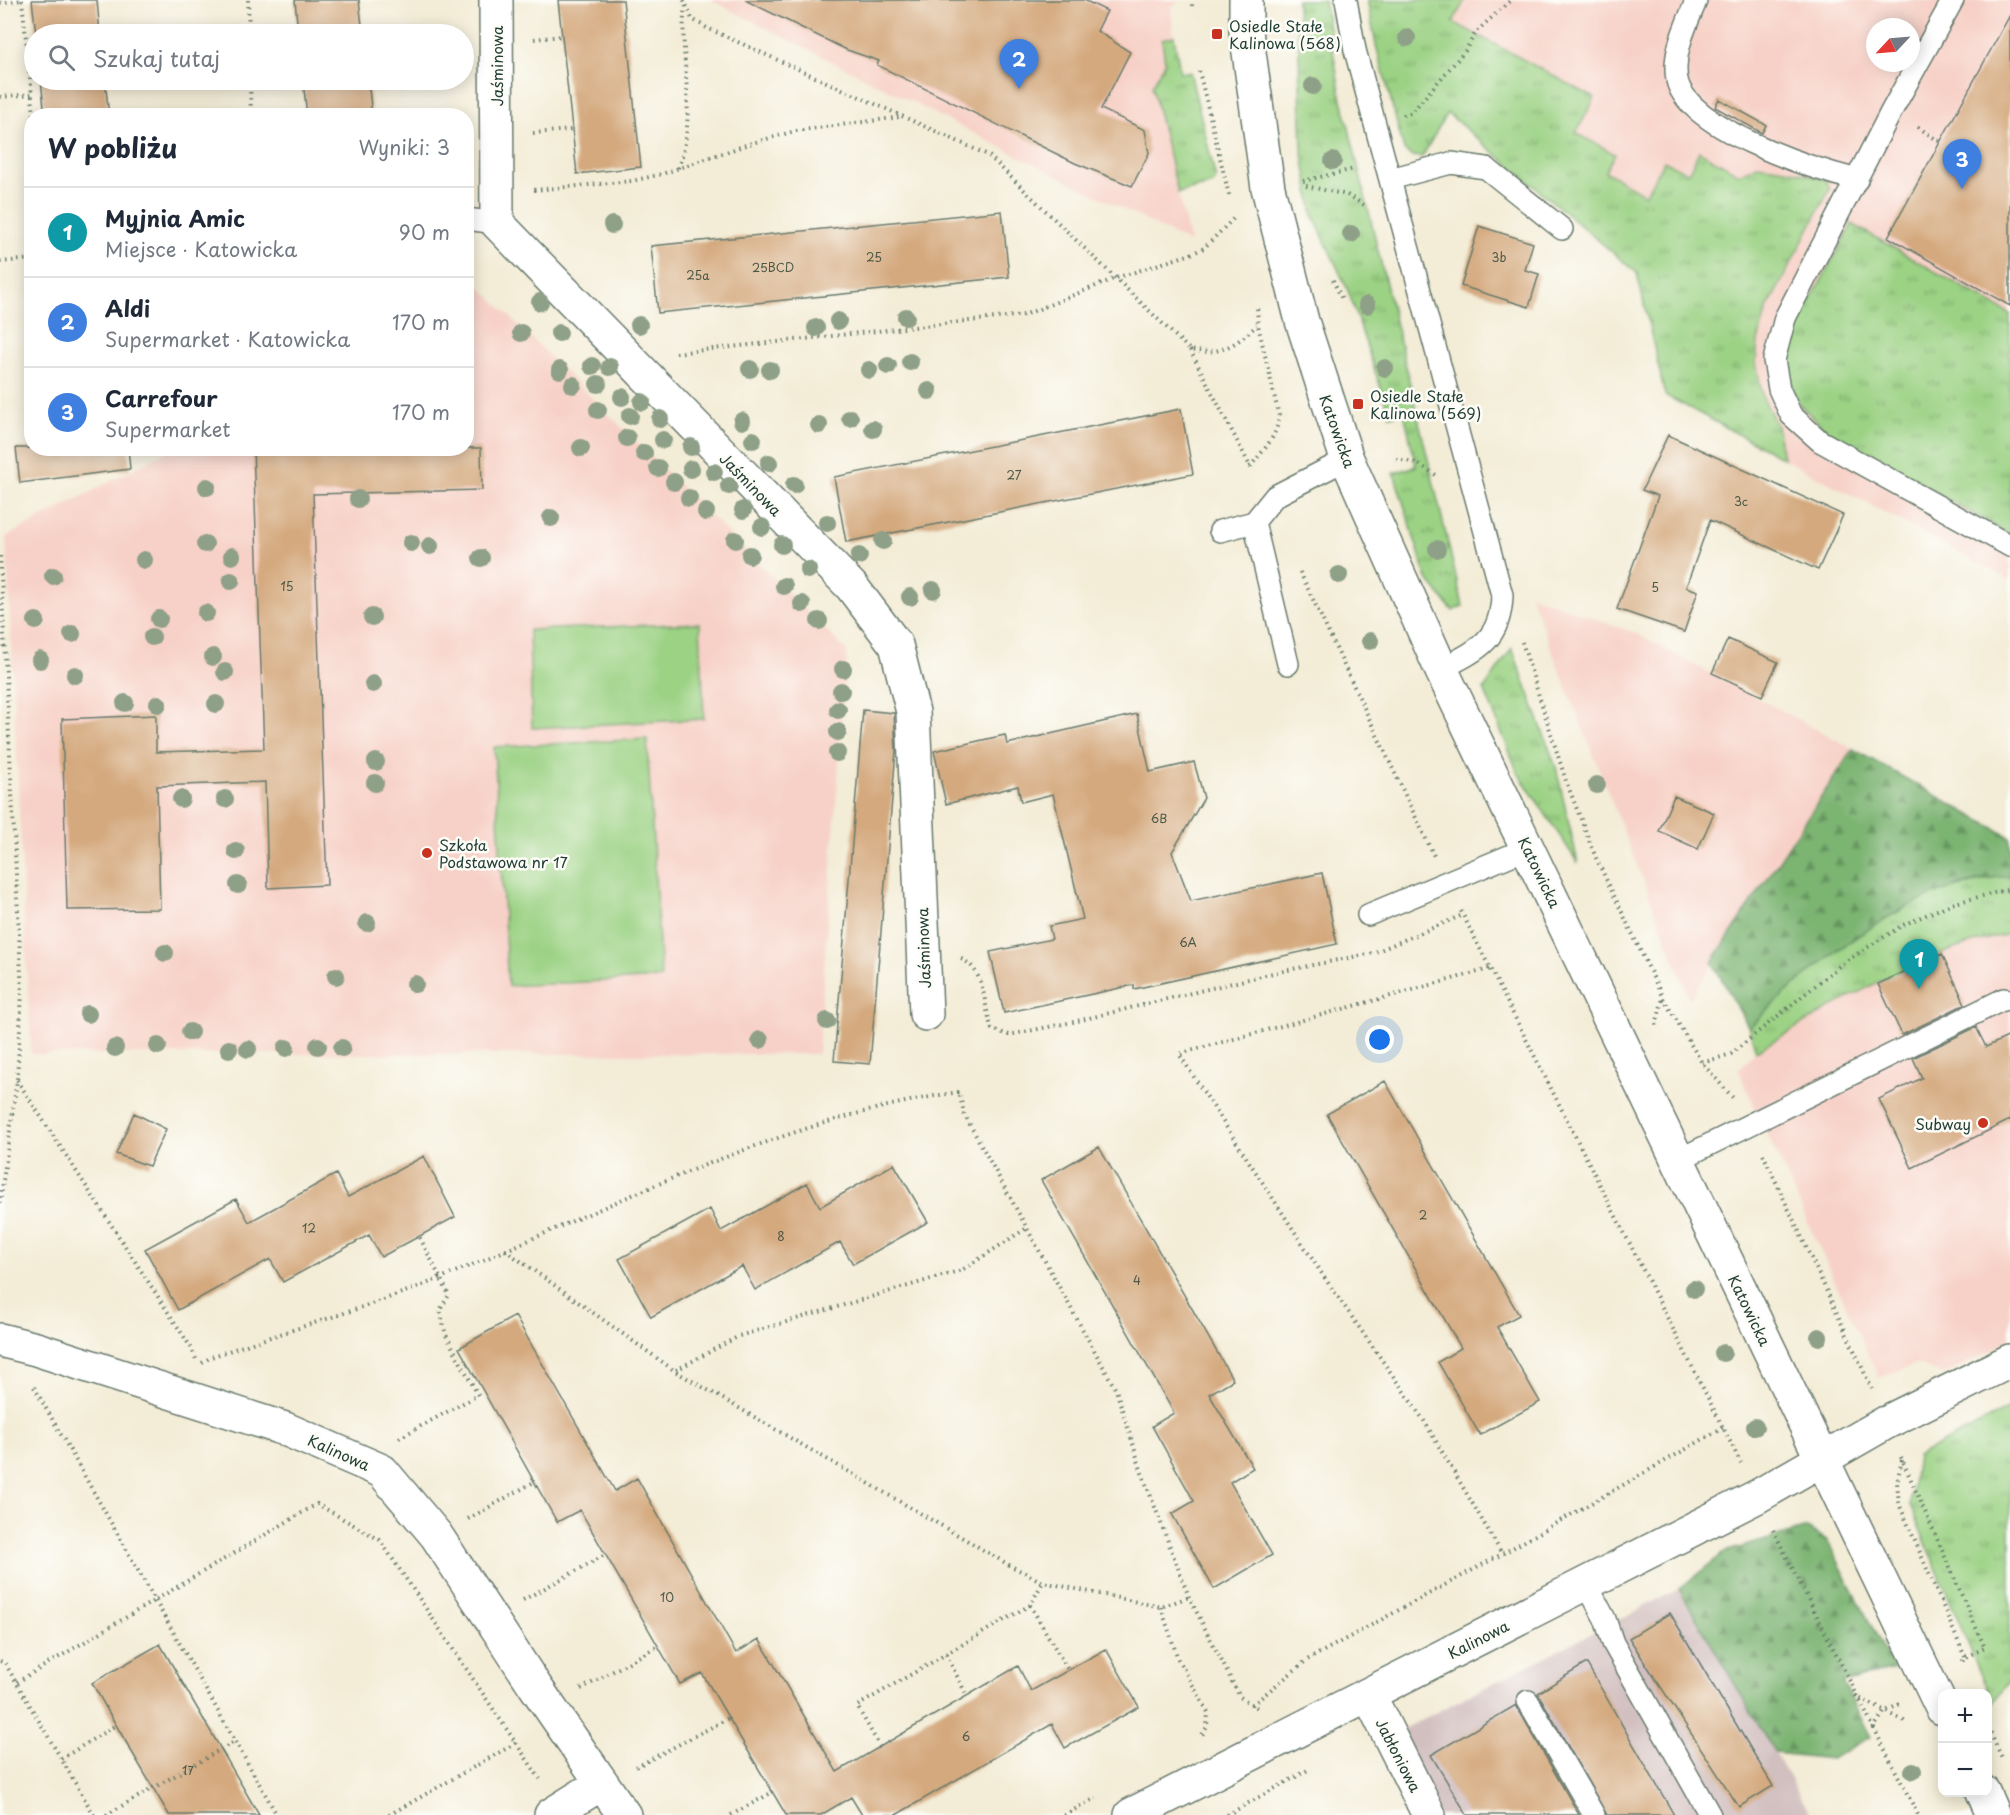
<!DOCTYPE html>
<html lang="pl">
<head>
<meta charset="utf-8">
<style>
	:root { --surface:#fff; --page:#f2f2f3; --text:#1f2937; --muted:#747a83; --line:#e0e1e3; --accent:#0f766e }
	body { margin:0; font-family:"Playpen Sans",sans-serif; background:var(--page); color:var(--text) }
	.controls { position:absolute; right:18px; bottom:18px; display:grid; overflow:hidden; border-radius:12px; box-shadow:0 3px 15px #0003 }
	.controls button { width:54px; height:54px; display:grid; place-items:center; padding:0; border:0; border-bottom:2px solid var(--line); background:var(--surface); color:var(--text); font:30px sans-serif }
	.compass { position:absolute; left:1866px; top:18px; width:54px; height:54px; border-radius:50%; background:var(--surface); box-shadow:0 3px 15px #0003; rotate:244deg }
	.you { position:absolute; left:1380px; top:1040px; width:21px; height:21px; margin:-15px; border:4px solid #fff; border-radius:50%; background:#1a73e8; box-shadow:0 0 0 9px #1a73e833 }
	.badge { display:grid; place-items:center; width:39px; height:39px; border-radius:50%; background:var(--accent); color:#fff; font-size:20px; font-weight:700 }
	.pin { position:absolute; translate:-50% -50px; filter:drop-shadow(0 2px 3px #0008) }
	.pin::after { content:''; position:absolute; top:32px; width:21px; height:18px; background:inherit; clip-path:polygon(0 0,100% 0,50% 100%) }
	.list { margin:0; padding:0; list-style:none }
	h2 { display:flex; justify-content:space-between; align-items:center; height:78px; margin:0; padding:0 24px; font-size:26px }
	h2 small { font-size:20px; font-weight:400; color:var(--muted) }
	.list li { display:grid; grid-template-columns:39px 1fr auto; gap:18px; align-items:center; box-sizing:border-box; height:90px; padding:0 24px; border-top:2px solid var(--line) }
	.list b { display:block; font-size:22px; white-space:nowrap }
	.list p { margin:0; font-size:20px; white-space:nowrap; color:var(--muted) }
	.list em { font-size:20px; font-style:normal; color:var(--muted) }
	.icon { flex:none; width:33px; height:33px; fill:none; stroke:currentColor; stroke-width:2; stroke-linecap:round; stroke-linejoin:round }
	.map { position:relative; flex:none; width:2010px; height:1815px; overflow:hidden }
	.search { position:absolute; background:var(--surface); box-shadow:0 3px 15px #0003; left:24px; top:24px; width:450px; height:66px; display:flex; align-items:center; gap:15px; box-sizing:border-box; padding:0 21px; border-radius:33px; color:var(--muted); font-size:22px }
	.panel { position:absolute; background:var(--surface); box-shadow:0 3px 15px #0003; left:24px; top:108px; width:450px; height:348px; border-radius:24px }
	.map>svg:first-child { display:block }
</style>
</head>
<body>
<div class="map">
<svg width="2010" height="1815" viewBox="0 0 2010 1815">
	<defs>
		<pattern id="grass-tufts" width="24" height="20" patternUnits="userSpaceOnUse" patternTransform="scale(1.5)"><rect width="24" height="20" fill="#9bd284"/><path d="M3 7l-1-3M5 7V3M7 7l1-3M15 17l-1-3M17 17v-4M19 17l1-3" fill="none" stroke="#7eac6d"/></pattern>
		<pattern id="forest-firs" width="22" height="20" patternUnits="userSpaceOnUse" patternTransform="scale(1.5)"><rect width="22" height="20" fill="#7cb472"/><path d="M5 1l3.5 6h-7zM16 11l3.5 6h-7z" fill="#65945e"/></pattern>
	</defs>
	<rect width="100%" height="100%" fill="#fdfcf7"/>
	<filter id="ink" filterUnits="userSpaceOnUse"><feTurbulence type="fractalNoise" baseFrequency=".0167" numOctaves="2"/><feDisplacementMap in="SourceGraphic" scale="12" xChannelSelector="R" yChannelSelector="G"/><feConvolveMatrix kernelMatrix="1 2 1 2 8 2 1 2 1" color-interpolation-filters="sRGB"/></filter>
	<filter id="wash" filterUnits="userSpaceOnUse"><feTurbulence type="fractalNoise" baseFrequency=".008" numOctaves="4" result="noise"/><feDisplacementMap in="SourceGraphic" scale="24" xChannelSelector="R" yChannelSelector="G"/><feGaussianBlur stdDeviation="1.35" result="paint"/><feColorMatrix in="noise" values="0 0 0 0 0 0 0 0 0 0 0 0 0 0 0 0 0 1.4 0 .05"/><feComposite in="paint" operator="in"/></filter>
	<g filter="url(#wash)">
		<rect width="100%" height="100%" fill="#f3ecd6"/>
		<path fill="#f7d1c7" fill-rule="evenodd" d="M711,0H1179L1171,9L1174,36L1162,40L1165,62L1152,86L1190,243Z
			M1465,0H2010V580L1665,395L1637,273L1447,113L1452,22ZM1875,27H1911V63H1875Z
			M467,274L847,651L818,1054H31L6,537L171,449L466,448Z
			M1530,595L1635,633L1853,749L1690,999Z
			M2010,909V1342L1943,1375L1916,1364L1879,1378L1738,1070L1783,1023Z"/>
		<path fill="#d2bfc0" d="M1679,1589L1811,1815H1430L1383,1739Z"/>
		<path fill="url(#grass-tufts)" stroke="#5d885c" stroke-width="1.5" d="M1297,0H1324L1340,91L1463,606L1453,611L1427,579L1394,473L1416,466L1404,412L1390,416L1349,293L1313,215L1302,148Z
			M1367,0H1465L1453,22L1595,98L1576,133L1615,154L1605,171L1645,195L1664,161L1688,173L1699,151L1739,174L1757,165L1792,170L1826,180L1830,189L1767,309L1758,341L1756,363L1763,398L1777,426L1783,458L1665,395L1637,273L1447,113L1422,157L1412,156L1404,150L1376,45Z
			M1174,36L1180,72H1190L1216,179L1213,184L1178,193L1152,86L1165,62L1162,39Z
			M1852,224L2010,314V535L1826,430L1800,405L1790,383L1788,359L1797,325Z
			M1512,648L1556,767L1578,863L1518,773L1484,689Z
			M2000,876H2010V934C1918,951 1837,1005 1756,1051L1749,1028C1802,974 1874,914 1947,890C1964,885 1982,881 2000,876Z
			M2010,1408V1680L1993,1704L1910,1505L1917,1456Z"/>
		<path fill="url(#forest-firs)" stroke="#4e7853" stroke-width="1.5" d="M1853,749L2010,837V876C1914,882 1814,962 1749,1028L1712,962Z
			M1807,1528L1827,1540L1894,1669L1843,1683L1871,1737L1831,1759L1775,1753L1679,1589L1725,1552Z"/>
		<path fill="#9bd284" stroke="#5d885c" stroke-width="1.5" d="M700,623L704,719L532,728L529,630Z
			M647,739L661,978L508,986L494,747Z"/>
		<g id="blocks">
			<path fill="#d4a97e" d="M32,0H97L100,34H36Z
				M295,0H359L363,34H298Z
				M558,0H623L641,167L577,174Z
				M745,0H1084L1107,11L1097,31L1130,52L1101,109L1145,130L1149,153L1132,186L1075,163L877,65L879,61L847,50Z
				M2010,15V306L1888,237Z
				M41,80H105L109,116H45Z
				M303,80H368L372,116H307Z
				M1719,99L1766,125L1762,133L1715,107Z
				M1002,211L1009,277L658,313L651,246Z
				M1479,226L1533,243L1525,270L1539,274L1529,307L1461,286Z
				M1181,409L1193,474L846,542L834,477Z
				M1668,435L1843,515L1818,570L1710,520L1686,587L1698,591L1684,632L1617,609L1658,496L1642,490Z
				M16,448H128L130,469L20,483Z
				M253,448H481L482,490L313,494L327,885L268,888L265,782L157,786L160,909L67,910L62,719L156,715V752L264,749Z
				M1728,639L1778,662L1762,696L1712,673Z
				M863,710L894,713L896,750L870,1064L834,1061Z
				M1137,714L1150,772L1194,762L1204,798L1172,852L1191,901L1322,873L1337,944L1134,989V985L1004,1013L990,952L1052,939L1049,926L1083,919L1053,794L1021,802L1018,786L946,804L934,751L1005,735L1007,744Z
				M1674,796L1714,813L1698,849L1659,831Z
				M1942,954L1965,1004L1902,1035L1878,984Z
				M1976,1027L1986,1047L2010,1036V1120L1912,1168L1879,1099L1922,1078L1913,1058Z
				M1385,1081L1519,1315L1497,1327L1540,1402L1480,1435L1438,1362L1461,1348L1327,1114Z
				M134,1113L166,1129L149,1166L116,1154Z
				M1099,1147L1233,1380L1209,1394L1253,1468L1230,1482L1272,1555L1214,1589L1172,1514L1194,1501L1152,1426L1174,1413L1041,1180Z
				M424,1156L455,1217L381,1257L369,1235L283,1282L270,1259L178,1310L145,1249L236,1199L249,1222L336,1174L348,1197Z
				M894,1164L928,1222L853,1264L840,1242L755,1290L742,1266L651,1317L619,1259L710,1209L721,1231L807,1183L820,1207Z
				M515,1316L615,1491L637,1478L736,1653L759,1639L837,1772L1018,1666L1031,1691L1106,1649L1139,1707L1065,1748L1052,1724L896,1815H862L851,1797L821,1815H786L702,1673L680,1684L580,1510L557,1522L459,1348Z
				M1670,1613L1773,1786L1739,1807L1629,1638Z
				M160,1644L259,1815H169L116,1725L92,1683Z
				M1585,1664H1587L1674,1815H1607L1538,1693Z
				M1516,1705L1517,1707L1579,1815H1467L1431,1755Z"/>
		</g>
	</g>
	<g filter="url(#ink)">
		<use href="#blocks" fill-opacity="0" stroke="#697a6d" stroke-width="1.5"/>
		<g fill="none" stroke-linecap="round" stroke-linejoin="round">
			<defs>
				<path id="service" d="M1346,0L1355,50L1502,595C1501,640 1478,650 1441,669
					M1953,0L1892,110L1785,318L1774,360L1779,389L1791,415L1820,441L2010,546
					M1696,1C1686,26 1672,53 1677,80C1687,129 1814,169 1857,180
					M1390,179L1451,163L1486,168L1562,229
					M466,219L497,223
					M1254,522L1288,664
					M1220,531L1254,522L1275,496L1347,459
					M1368,915L1528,848
					M1678,1160L2004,999L2010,1000
					M1586,1583L1605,1619L1613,1643L1710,1815
					M1528,1701L1594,1815"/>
				<path id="minor" d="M496,0L497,223L852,587L896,645L913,712L926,1014
					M0,1340L36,1349L285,1429L382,1471L436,1535L535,1686L624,1815
					M1369,1695L1429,1815
					M551,1815L602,1783
					M1131,1815L1758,1496L1887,1422L2010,1361"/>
				<path id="tertiary" d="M1246,0V31L1268,188L1302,321L1347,459L1441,669L1942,1708
					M1983,1792L1993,1815"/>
			</defs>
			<use href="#service" stroke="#697a6d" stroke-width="24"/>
			<use href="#minor" stroke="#697a6d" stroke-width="36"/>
			<use href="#tertiary" stroke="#697a6d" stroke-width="36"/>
			<path stroke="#697a6d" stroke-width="4" stroke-dasharray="1.5 4.5" stroke-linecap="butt" d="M22,0L34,116
				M248,0L249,34
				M684,0L692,19L707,28L988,155L1190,350C1220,356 1236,345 1257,325
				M0,3L22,0
				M1192,6V0
				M534,39L562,36
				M1199,71L1229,195
				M250,80L251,116
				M0,97L32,94
				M1403,115L1411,113L1465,51L1476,32L1511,0
				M1918,127L1940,142
				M533,133L571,130
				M678,168C699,114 678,61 685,6
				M1303,181L1354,169
				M1306,186L1347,195L1364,205
				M534,190L632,181L662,174L749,144L795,131L901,117
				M0,262L32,259
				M1333,280L1343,301
				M1190,350L1251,468
				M676,353L1024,315L1116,278L1191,254L1204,248L1234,218
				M1396,459L1417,463L1436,475
				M1250,467C1263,450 1277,438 1279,416L1258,325L1257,305
				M0,556L22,993L17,1080L0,1203
				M1300,572L1434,856
				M1522,642L1566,781L1596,858L1663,998L1702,1063L1734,1099
				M1461,911L1741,1463
				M961,959C986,969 983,1006 992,1029L1009,1035L1073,1022L1273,973L1373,953L1463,915
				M1489,969L1179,1054L1324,1277L1423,1419L1502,1554
				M1656,1025L1663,998
				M1702,1063L1731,1054L1843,963L1903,925L1951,904L2010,889
				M17,1080L192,1349L197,1362
				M1763,1154L1872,1389
				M505,1250L675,1371L1011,1566L1043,1582L1161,1607L1189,1597
				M202,1363L211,1357C288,1330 368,1308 443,1277C612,1207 776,1120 959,1092L964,1114L1116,1390L1142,1473L1189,1597L1240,1697L1259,1709
				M676,1370L739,1336L962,1270L1027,1228
				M34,1387L277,1815
				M399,1438L478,1395L446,1335L440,1310L449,1295L419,1236
				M1901,1457L1985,1648L1965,1657L1961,1664
				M1902,1460L1897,1482L1899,1504L1965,1657
				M468,1519L534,1482
				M1773,1530L1918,1815
				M523,1600L605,1555
				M1030,1605L1068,1670
				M1161,1607L1178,1659L1208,1712L1207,1727L1202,1735
				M946,1654L967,1696
				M0,1661L5,1663L94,1815
				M17,1682L317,1504L380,1540L540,1779
				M581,1689L658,1646
				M1855,1696L1907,1722
				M1252,1705L1307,1660L1502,1554L1723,1428
				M1988,1728L2003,1760
				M1873,1729L1884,1712L1900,1704
				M880,1747L857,1706L1030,1605L1043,1582
				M61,1759L116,1725
				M636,1767L729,1718
				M106,1815L234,1742
				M389,1815L516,1743
				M731,1815L773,1792
				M1064,1815L1096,1798
				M1227,1815L1308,1770"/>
			<use href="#service" stroke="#fff" stroke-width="21"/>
			<use href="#minor" stroke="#fff" stroke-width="33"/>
			<use href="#tertiary" stroke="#fff" stroke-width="33"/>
		</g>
		<g fill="#8fa088">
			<circle cx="1407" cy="38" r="9"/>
			<circle cx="1313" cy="86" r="9"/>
			<circle cx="1333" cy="161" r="9"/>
			<circle cx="612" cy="225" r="9"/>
			<circle cx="1351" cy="234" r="9"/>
			<circle cx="540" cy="302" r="9"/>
			<circle cx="1367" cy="305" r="9"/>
			<circle cx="906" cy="317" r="9"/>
			<circle cx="838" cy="321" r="9"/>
			<circle cx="639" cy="325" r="9"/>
			<circle cx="816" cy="328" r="9"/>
			<circle cx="521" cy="333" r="9"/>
			<circle cx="559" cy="333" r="9"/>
			<circle cx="910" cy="362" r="9"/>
			<circle cx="592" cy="366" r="9"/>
			<circle cx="888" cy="366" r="9"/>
			<circle cx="610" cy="367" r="9"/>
			<circle cx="1385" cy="368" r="9"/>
			<circle cx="750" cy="369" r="9"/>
			<circle cx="560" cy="370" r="9"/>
			<circle cx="770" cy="370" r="9"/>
			<circle cx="869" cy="370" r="9"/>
			<circle cx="598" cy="384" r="9"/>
			<circle cx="573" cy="385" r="9"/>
			<circle cx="929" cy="391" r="9"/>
			<circle cx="622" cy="397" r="9"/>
			<circle cx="642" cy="402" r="9"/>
			<circle cx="598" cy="410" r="9"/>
			<circle cx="630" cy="416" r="9"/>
			<circle cx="850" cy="418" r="9"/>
			<circle cx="660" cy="419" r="9"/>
			<circle cx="742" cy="421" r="9"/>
			<circle cx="819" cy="425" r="9"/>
			<circle cx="873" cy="429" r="9"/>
			<circle cx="627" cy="438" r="9"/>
			<circle cx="663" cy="440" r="9"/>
			<circle cx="753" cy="440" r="9"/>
			<circle cx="691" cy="447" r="9"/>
			<circle cx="581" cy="448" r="9"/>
			<circle cx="644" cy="453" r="9"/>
			<circle cx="769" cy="463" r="9"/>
			<circle cx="658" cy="468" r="9"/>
			<circle cx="691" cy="469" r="9"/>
			<circle cx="714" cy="472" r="9"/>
			<circle cx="674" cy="482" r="9"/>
			<circle cx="794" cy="485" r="9"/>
			<circle cx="729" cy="486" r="9"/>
			<circle cx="207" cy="487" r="9"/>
			<circle cx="689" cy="498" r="9"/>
			<circle cx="358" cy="499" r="9"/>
			<circle cx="743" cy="510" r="9"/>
			<circle cx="706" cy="512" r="9"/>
			<circle cx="551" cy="518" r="9"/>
			<circle cx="827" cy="523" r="9"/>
			<circle cx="762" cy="527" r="9"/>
			<circle cx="735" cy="540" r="9"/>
			<circle cx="883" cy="541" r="9"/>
			<circle cx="411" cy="543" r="9"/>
			<circle cx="205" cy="544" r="9"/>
			<circle cx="782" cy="545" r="9"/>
			<circle cx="430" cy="546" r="9"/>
			<circle cx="1437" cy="549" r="9"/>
			<circle cx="750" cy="555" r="9"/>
			<circle cx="232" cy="556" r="9"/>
			<circle cx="859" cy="556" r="9"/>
			<circle cx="481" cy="558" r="9"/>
			<circle cx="144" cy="560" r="9"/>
			<circle cx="808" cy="570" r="9"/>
			<circle cx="1339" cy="575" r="9"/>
			<circle cx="53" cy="576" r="9"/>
			<circle cx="231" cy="581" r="9"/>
			<circle cx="784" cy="586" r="9"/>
			<circle cx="933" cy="590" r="9"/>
			<circle cx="910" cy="597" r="9"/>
			<circle cx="802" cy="604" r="9"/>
			<circle cx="206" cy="613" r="9"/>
			<circle cx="372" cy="617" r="9"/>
			<circle cx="159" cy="619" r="9"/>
			<circle cx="36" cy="621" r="9"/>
			<circle cx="819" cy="621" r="9"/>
			<circle cx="72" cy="634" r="9"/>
			<circle cx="152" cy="637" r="9"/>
			<circle cx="1370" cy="641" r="9"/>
			<circle cx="213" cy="657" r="9"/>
			<circle cx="40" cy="660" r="9"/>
			<circle cx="843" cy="669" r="9"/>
			<circle cx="225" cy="672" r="9"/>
			<circle cx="75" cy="675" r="9"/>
			<circle cx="373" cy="684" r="9"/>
			<circle cx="841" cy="691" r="9"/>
			<circle cx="125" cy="703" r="9"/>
			<circle cx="158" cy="704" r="9"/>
			<circle cx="216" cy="704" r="9"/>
			<circle cx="838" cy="710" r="9"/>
			<circle cx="838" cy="732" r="9"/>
			<circle cx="837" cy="753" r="9"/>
			<circle cx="376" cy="762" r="9"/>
			<circle cx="375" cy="783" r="9"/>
			<circle cx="1597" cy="785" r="9"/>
			<circle cx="181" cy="799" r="9"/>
			<circle cx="225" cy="799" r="9"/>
			<circle cx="236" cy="851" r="9"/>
			<circle cx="238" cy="885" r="9"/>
			<circle cx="367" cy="923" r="9"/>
			<circle cx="165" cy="953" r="9"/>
			<circle cx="336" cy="976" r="9"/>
			<circle cx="415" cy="984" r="9"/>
			<circle cx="88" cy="1014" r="9"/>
			<circle cx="827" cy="1021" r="9"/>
			<circle cx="190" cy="1032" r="9"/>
			<circle cx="760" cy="1040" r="9"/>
			<circle cx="158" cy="1046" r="9"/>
			<circle cx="318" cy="1046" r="9"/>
			<circle cx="115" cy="1048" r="9"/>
			<circle cx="286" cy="1048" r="9"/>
			<circle cx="342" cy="1048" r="9"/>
			<circle cx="229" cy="1049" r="9"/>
			<circle cx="248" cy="1049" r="9"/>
			<circle cx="1694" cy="1289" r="9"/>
			<circle cx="1819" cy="1337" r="9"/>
			<circle cx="1723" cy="1353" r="9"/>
			<circle cx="1755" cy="1427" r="9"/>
			<circle cx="1913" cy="1771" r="9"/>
		</g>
	</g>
	<g fill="#c8321e" stroke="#fdfcf7" stroke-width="2">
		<rect x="1211" y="28" width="12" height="12" rx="3"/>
		<rect x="1352" y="398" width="12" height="12" rx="3"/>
		<circle cx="427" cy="853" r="6"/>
		<circle cx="1983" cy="1123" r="6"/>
	</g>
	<g text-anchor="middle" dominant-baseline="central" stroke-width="5" stroke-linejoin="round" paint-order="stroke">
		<g font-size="12" fill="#4c5846">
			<text x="874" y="257">25</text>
			<text x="1499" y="257">3b</text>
			<text x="773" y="267">25BCD</text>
			<text x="698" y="275">25a</text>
			<text x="1014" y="475">27</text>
			<text x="1741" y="501">3c</text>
			<text x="287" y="586">15</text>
			<text x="1655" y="587">5</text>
			<text x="1159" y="818">6B</text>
			<text x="1188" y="942">6A</text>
			<text x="1423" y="1215">2</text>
			<text x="309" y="1228">12</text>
			<text x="781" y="1236">8</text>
			<text x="1137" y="1280">4</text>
			<text x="667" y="1597">10</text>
			<text x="966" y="1736">6</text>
			<text x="188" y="1770">17</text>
		</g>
		<g font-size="15" fill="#1f3d34" stroke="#fdfcf7" text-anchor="start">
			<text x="1229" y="25">Osiedle Stałe<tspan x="1229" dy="17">Kalinowa (568)</tspan></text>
			<text x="1370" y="395">Osiedle Stałe<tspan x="1370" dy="17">Kalinowa (569)</tspan></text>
			<text x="439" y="844">Szkoła<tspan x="439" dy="17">Podstawowa nr 17</tspan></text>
			<text x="1971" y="1123" text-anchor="end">Subway</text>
		</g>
		<g font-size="15" fill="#1f3d34" stroke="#fdfcf7">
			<text transform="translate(496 66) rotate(-90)">Jaśminowa</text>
			<text transform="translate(1338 431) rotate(70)">Katowicka</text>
			<text transform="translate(751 484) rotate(46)">Jaśminowa</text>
			<text transform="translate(1540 872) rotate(64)">Katowicka</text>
			<text transform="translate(923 948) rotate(-92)">Jaśminowa</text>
			<text transform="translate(1750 1310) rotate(64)">Katowicka</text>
			<text transform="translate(339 1452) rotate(24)">Kalinowa</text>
			<text transform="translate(1478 1639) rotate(-27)">Kalinowa</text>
			<text transform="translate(1399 1755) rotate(63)">Jabłoniowa</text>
		</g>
	</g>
</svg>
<div class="controls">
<button>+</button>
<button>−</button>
</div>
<svg class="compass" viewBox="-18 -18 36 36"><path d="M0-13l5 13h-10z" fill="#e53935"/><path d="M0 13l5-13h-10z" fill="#747a83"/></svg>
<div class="you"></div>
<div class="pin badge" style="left:1919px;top:989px;background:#0f9aa8">1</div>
<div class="pin badge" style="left:1019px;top:89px;background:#3f7fe0">2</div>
<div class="pin badge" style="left:1962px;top:189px;background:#3f7fe0">3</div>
<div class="search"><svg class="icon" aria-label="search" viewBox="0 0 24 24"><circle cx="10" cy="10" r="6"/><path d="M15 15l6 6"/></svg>Szukaj tutaj</div>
<section class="panel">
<h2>W pobliżu<small>Wyniki: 3</small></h2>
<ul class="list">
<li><span class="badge" style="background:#0f9aa8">1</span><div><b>Myjnia Amic</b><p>Miejsce · Katowicka</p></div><em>90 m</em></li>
<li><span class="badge" style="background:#3f7fe0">2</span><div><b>Aldi</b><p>Supermarket · Katowicka</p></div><em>170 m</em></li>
<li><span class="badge" style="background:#3f7fe0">3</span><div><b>Carrefour</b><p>Supermarket</p></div><em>170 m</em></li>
</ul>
</section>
</div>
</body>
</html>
